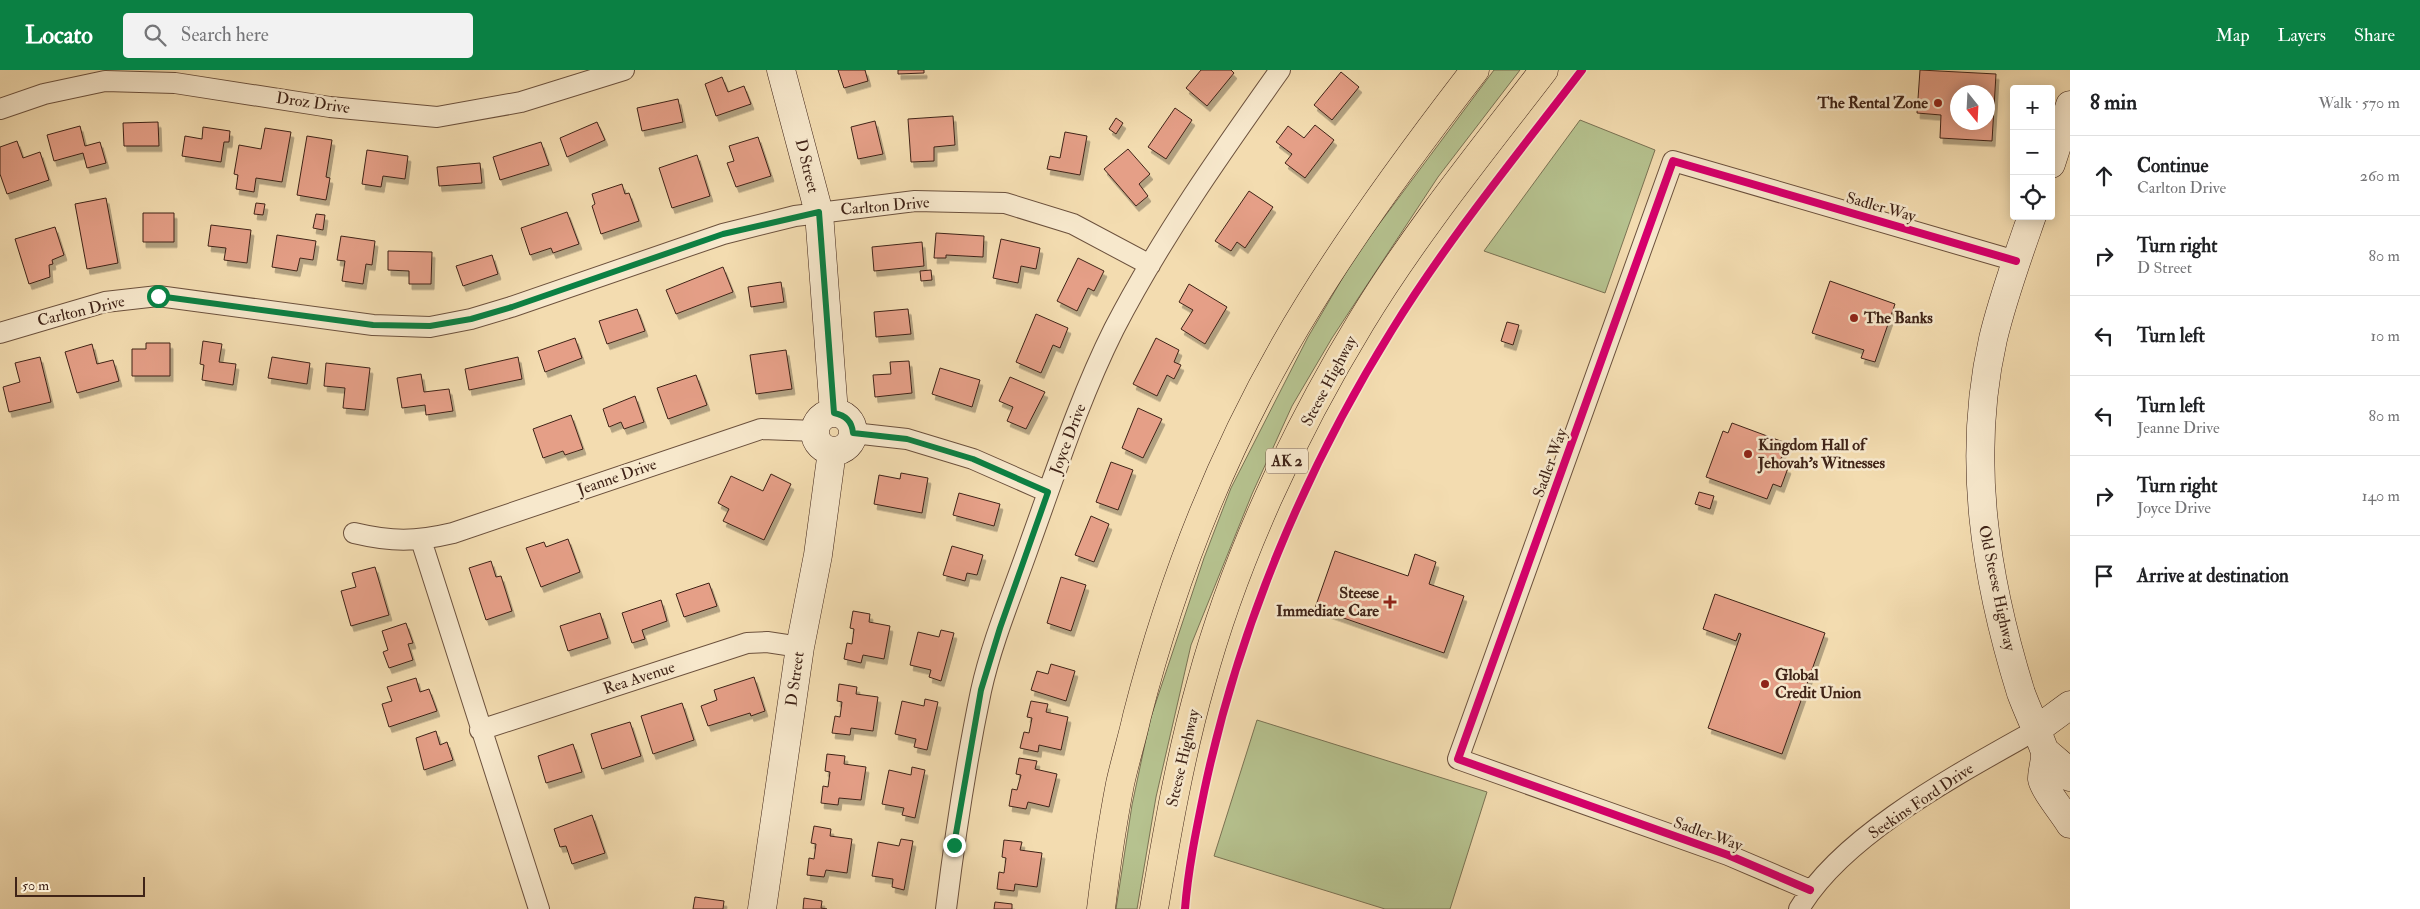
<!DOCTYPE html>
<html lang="en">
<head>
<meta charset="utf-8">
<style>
	:root { --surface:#fff; --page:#f2f2f2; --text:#202124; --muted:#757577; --line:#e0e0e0; --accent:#0b8043 }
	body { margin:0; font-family:"IM FELL Double Pica",serif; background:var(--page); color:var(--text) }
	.controls { position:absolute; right:15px; top:15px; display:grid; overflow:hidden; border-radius:5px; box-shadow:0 2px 12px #0003 }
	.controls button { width:45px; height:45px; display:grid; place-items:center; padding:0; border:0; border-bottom:1px solid var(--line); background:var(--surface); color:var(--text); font:25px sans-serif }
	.compass { position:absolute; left:1950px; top:15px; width:45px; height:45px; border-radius:50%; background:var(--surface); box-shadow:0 2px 12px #0003; rotate:162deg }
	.scale { position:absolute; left:15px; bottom:12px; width:130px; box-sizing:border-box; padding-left:5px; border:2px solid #3f2317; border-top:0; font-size:14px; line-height:18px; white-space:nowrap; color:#3f2317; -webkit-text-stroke:4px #f7e8cc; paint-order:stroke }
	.stop { position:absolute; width:15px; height:15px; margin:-11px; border:4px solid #0b8043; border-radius:50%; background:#fff }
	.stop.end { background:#0b8043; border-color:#fff; box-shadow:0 1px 5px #0008 }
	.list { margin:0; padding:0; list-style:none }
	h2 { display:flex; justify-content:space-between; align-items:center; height:65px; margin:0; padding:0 20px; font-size:21px }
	h2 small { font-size:16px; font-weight:400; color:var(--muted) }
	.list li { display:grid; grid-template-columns:32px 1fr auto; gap:15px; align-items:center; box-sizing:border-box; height:80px; padding:0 20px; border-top:1px solid var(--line) }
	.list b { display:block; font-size:19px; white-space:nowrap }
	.list p { margin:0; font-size:16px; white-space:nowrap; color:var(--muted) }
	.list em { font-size:16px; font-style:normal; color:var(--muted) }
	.icon { flex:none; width:28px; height:28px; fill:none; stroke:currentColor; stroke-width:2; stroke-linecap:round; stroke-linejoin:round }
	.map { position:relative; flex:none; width:2070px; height:839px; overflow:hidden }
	header { display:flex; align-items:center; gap:30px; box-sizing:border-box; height:70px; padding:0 25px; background:var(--accent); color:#fff }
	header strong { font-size:24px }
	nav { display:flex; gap:28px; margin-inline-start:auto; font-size:18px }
	.search { width:350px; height:45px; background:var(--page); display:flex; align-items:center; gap:12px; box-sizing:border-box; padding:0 18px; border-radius:5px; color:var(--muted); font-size:19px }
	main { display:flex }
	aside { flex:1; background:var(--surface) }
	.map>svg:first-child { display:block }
</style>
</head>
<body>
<header>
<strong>Locato</strong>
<div class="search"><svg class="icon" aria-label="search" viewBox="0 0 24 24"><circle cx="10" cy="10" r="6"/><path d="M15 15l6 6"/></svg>Search here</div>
<nav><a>Map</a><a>Layers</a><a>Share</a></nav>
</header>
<main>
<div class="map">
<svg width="2070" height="839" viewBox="0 0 2070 839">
	<defs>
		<filter id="shadow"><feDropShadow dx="3" dy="5.5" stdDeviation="0" flood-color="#0004"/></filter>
	</defs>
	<rect width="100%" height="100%" fill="#f3dcb0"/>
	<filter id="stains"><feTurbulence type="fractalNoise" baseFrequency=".004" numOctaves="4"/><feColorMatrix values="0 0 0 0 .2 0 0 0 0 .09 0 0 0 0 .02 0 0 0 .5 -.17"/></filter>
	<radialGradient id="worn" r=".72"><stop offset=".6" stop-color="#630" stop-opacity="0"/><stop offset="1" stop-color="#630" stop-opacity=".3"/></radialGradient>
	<path fill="#b6c28f" stroke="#7a7253" d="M1494,0H1520L1438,107L1332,268L1292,336L1252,424L1191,575L1156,727L1137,839H1116L1132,735L1150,650L1204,488L1231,418L1308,267L1356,185Z
		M1580,50L1655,80L1605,223L1484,181Z
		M1257,650L1487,722L1450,839H1385L1214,786Z"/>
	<path fill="#e59f87" stroke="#3f2317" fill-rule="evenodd" filter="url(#shadow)" d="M838,0H865L868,11L844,18Z
		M898,0H924V3L898,4Z
		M1201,0H1231L1234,3L1207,36L1186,18Z
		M1920,0L1996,4L1992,71L1940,68L1941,45L1917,43ZM1958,22H1988V52H1958Z
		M1341,2L1359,17L1332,50L1314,35Z
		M722,7L728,22L744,16L751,34L716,46L705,14Z
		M678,29L683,52L642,61L637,38Z
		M1175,38L1192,50L1166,89L1148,77Z
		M953,46L955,75L934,77V91L911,92L908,49Z
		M1116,48L1123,53L1116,64L1109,59Z
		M875,51L883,84L858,89L851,57Z
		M158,52L159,76H124L123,53Z
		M597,52L605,70L567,87L560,68Z
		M1315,55L1334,70L1305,108L1285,93L1292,84L1276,72L1288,56L1304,68Z
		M80,56L85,76L100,72L106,93L87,98L83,83L54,91L47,65Z
		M203,57L230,61L229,72H224L221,92L182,86L185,66L202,69Z
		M265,58L291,62L282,112L256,108L254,122L236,119L238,105L234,104L239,75L261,79Z
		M1065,62L1087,66L1080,105L1047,99L1050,86L1060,88Z
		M307,66L332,70L326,107L330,108L326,130L297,125Z
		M758,67L771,106L736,117L727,93L734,91L729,76Z
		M17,71L23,88L40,82L49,110L7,124L0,104V77Z
		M541,72L549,95L500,110L493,87Z
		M1128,79L1150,104L1139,114L1148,126L1136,136L1104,99Z
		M367,80L408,86L405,109L383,106L381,117L362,114Z
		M697,85L710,126L672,138L659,98Z
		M480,93L482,113L439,116L437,97Z
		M622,114L625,124L629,123L639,151L601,164L592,136L595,134L592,124Z
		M1249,121L1273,137L1245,178L1237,172L1231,181L1215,171Z
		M106,128L118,193L87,199L75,134Z
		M256,133L265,134L263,145L254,144Z
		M567,142L579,174L553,183L551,178L530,185L521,158Z
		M143,143H174V172H143Z
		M316,144L325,145L323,160L313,158Z
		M211,155L251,160L247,193L224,190L226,178L208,176Z
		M55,157L64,185L52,190L53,194L49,195L50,207L29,214L15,169Z
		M936,163L984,166L983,187L946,185V188H934Z
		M277,165L316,171L313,190L300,188L297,201L272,197Z
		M341,166L375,171L372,195L366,194L363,214L342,211L345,191L337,190Z
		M1001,169L1040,178L1036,199L1021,196L1018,213L993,208Z
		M922,172L924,196L874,201L872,177Z
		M388,181L432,182L431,214H409V201L388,200Z
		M492,185L498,204L463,216L456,196Z
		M1078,188L1104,201L1094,221L1088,218L1077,241L1057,231Z
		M723,197L733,222L676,244L666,220Z
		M931,200L932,210L921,211L920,201Z
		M1830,211L1895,234L1875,292L1861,288L1864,280L1812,263Z
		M781,212L784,232L751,237L748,217Z
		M1189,214L1227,237L1205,274L1181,259L1193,240L1179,232Z
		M637,239L645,261L607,274L599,251Z
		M908,239L911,264L876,267L874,242Z
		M1036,244L1068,258L1060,278L1053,275L1041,303L1016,292Z
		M1507,252L1519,255L1513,275L1501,271Z
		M575,268L582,288L545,302L538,281Z
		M1156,268L1179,280L1174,292L1181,295L1174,309L1167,305L1157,326L1133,314Z
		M203,271L222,274L219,292L236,294L233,315L202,310L204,295L200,294Z
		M146,273H170V306H132V279H146Z
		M92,274L97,294L113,290L119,311L77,323L65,282Z
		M786,280L792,319L756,324L750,285Z
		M40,287L51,332L9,342L3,317L20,312L15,293Z
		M272,287L310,293L307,314L268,308Z
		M518,287L522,309L469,320L465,299Z
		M909,291L912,323L875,327L873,305L891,304L890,292Z
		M326,293L370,298L365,340L343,338L345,318L324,316Z
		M940,298L980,310L972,337L932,324Z
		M421,304L424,322L449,319L453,341L426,345L425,335L402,338L397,308Z
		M696,305L707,335L668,349L657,318Z
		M1010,307L1045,322L1026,359L1007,351L1013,337L999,331Z
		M635,326L644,352L624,359L621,352L609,357L603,339Z
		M1138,338L1162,349L1143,388L1122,378Z
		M571,345L583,379L565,385L563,381L543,388L533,359Z
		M1732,353L1786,373L1779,395L1788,398L1781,417L1773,414L1767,429L1706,407L1723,361L1728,363Z
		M1111,392L1133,400L1118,440L1096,432Z
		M901,403L928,408L922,443L874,434L879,405L900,409Z
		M771,404L791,414L764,470L723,451L729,439L718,433L731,406L763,421Z
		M1699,422L1714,426L1710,439L1695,434Z
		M959,423L1000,434L994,456L953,445Z
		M1091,446L1109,454L1094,492L1075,485Z
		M568,469L580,502L541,517L526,478L544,472L546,477Z
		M952,476L983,485L977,505L967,503L965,511L943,505Z
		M1335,481L1408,506L1415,484L1436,492L1429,514L1464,526L1444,583L1315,538Z
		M491,491L496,507L501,506L512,541L486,550L469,498Z
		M375,497L389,545L351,556L341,521L356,517L352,503Z
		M1061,507L1086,515L1071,561L1047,553Z
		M709,513L717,536L684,547L676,524Z
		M1715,524L1825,563L1782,684L1708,658L1741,564L1739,563L1736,571L1703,559Z
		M661,530L667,551L642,560L645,569L632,573L622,543Z
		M853,541L870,544L869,552L890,556L884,589L863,585L861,593L844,589L847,573L852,574L854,559L850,558Z
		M600,543L608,568L568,581L560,556Z
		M406,553L413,573L408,574L413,590L389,598L383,582L388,580L382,561Z
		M941,560L954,563L941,611L929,607L931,600L910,595L918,562L939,567Z
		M1051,594L1075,601L1066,631L1031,620L1037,601L1048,604Z
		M754,607L765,641L751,646L750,643L708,656L701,636L717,630L714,620Z
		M416,608L420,622L429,619L437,641L389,657L382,634L392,631L387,617Z
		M839,614L857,617L856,624L878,627L873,661L851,658L850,665L832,663L835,646L840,647L842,632L837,631Z
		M925,629L938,632L927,680L914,677L916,669L895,664L902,631L924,636Z
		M1031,631L1048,634L1046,642L1068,647L1061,680L1039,675L1038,682L1020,678L1024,662L1029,663L1032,648L1027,647Z
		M682,633L694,670L653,684L641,646Z
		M630,652L641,686L602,699L591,664Z
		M436,661L440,675L447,672L453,690L424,700L416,668Z
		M573,674L582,702L546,713L538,686Z
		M827,684L845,686L844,694L866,697L861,730L839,728L838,735L821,733L823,716L828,717L830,702L825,701Z
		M1019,688L1037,691L1035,699L1057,704L1049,737L1028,732L1026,739L1009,736L1012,719L1017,720L1021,705L1016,704Z
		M912,697L925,700L915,748L902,745L904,738L882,734L889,700L911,705Z
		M592,745L605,783L572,794L566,776L560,777L554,759Z
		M814,756L831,759L830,766L852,769L847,803L826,800L824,807L807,805L809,788L814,789L816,774L811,773Z
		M901,769L913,771L904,820L892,817L893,809L872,806L878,772L899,776Z
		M1004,770L1022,772L1020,780L1042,783L1037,817L1015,814L1014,821L997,819L999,802L1004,803L1006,788L1002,787Z
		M695,827L724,831L723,839H693Z
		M804,828L822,831L821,838L827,839H803Z
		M995,832L1012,834V839H994Z"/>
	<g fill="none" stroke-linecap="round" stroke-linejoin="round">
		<defs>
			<path id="street" d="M0,39L44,24L105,11L175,13L330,37L437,47L521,32L624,0
				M0,263L105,232L158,226L373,255L430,257L471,249L511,237L723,164L795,146L915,131L1005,133L1073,154L1150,195
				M853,363L907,369L973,389L1048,422
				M354,463C392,472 415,472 453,463L761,359L816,361
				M421,470L539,839
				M480,660L747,573L767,572L800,577
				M1810,820L1728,785L1458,689L1673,91L2016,191
				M946,839C955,766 966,693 981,621C992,571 1013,522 1030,473C1056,401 1080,327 1114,259C1161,168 1221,83 1280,0
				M1799,839C1843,764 1960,703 2036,660"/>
			<path id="secondary" d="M781,0L819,143L834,343
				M2051,94L2070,35
				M2032,146C2018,186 2003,227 1993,269C1966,388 1985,507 2021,623C2028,642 2037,660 2044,679C2047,688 2042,699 2042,709C2043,718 2064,744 2070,754
				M815 362a19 19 0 1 1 38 0a19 19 0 1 1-38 0Z
				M2036,660L2070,635
				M2045,681L2065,698L2070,707
				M762,839L800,577L818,485L832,381"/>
			<path id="highway" d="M1101,839C1106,797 1112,755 1120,714C1125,691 1132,669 1137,646C1174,501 1231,360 1310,233C1360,152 1417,75 1475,0
				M1154,839C1167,763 1180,687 1201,613C1235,488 1294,362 1361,252C1415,163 1481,82 1544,0"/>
		</defs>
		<use href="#street" stroke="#6c513d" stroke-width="22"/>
		<use href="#secondary" stroke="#3f2317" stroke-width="29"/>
		<use href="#highway" stroke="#3f2317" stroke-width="29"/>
		<use href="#street" stroke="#f7e8cc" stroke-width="20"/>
		<use href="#secondary" stroke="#f7e8cc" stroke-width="28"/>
		<use href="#highway" stroke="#f3dcb0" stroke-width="28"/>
		<defs>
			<path id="cycleway" d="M1810,820L1728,785L1458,689L1673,91L2016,191
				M1185,839C1188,800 1196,761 1204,722C1238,560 1304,401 1392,260C1448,169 1517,85 1582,0"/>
		</defs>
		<use href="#cycleway" stroke="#f7e8cc" stroke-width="11"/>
		<use href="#cycleway" stroke="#d6006c" stroke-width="8"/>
	</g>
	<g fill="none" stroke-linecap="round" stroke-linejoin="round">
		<path stroke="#0b8043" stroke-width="6" d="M158,226L373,255L430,256L471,249L512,237L723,164L819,142L834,343C845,345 852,351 853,363L907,369L973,389L1048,422L1000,558L981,620L954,775"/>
	</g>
	<g fill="#8f2418" stroke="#f7e8cc" stroke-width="2">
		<circle cx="1938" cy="33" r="5"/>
		<circle cx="1854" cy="248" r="5"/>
		<circle cx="1748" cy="384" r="5"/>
		<path d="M1387.5 524.5h5v5h5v5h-5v5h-5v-5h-5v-5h5z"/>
		<circle cx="1765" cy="614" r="5"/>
	</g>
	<g text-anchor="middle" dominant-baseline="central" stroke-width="5" stroke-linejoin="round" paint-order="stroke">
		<rect fill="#f7e8cc" stroke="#765e4d" stroke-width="1" x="1266" y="378.5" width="42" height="25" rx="4"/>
		<g font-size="15" font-weight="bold" fill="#3f2317">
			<text x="1287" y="391">AK 2</text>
		</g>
		<g font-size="16" fill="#3f2317" stroke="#f7e8cc">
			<text transform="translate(313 33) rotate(8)">Droz Drive</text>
			<text transform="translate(807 96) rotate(76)">D Street</text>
			<text transform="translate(885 136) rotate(-5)">Carlton Drive</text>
			<text transform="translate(1881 137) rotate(16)">Sadler Way</text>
			<text transform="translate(81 241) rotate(-13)">Carlton Drive</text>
			<text transform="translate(1329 311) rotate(-62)">Steese Highway</text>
			<text transform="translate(1068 369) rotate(-69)">Joyce Drive</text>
			<text transform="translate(1550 393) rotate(-70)">Sadler Way</text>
			<text transform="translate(617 407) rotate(-19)">Jeanne Drive</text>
			<text transform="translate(1997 518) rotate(78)">Old Steese Highway</text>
			<text transform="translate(639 608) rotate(-18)">Rea Avenue</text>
			<text transform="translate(795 609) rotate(-82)">D Street</text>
			<text transform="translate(1183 688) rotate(-77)">Steese Highway</text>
			<text transform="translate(1921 731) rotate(-34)">Seekins Ford Drive</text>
			<text transform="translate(1708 764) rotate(20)">Sadler Way</text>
		</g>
		<g font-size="16" font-weight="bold" fill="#3f2317" stroke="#f7e8cc" text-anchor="start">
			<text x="1928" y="33" text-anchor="end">The Rental Zone</text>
			<text x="1864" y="248">The Banks</text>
			<text x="1758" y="375">Kingdom Hall of<tspan x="1758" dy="18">Jehovah's Witnesses</tspan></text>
			<text x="1379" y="523" text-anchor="end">Steese<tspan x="1379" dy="18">Immediate Care</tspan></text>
			<text x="1775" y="605">Global<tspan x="1775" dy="18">Credit Union</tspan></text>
		</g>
	</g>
	<rect width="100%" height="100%" filter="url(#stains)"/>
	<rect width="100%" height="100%" fill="url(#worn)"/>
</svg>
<div class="controls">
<button>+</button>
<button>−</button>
<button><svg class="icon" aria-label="locate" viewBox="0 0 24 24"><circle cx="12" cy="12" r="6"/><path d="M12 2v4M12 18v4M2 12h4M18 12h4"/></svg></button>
</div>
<svg class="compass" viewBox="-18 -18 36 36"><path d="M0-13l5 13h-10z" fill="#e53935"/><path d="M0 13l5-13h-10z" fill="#757577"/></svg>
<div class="scale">50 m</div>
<div class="stop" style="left:158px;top:226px"></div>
<div class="stop end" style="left:954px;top:775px"></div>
</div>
<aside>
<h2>8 min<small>Walk · 570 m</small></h2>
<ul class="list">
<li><svg class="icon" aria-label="ahead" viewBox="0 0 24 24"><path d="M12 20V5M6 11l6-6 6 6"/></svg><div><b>Continue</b><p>Carlton Drive</p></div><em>260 m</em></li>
<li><svg class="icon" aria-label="right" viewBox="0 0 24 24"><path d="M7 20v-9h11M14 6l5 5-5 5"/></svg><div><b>Turn right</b><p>D Street</p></div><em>80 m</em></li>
<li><svg class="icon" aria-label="left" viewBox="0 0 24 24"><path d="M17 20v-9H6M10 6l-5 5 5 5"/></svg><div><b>Turn left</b></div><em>10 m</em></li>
<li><svg class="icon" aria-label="left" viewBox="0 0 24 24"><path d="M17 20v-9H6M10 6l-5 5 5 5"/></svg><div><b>Turn left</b><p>Jeanne Drive</p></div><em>80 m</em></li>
<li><svg class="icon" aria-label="right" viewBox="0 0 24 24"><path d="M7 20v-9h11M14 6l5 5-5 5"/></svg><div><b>Turn right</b><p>Joyce Drive</p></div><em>140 m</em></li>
<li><svg class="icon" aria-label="arrive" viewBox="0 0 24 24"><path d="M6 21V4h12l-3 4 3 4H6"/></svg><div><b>Arrive at destination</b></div></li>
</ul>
</aside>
</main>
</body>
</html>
